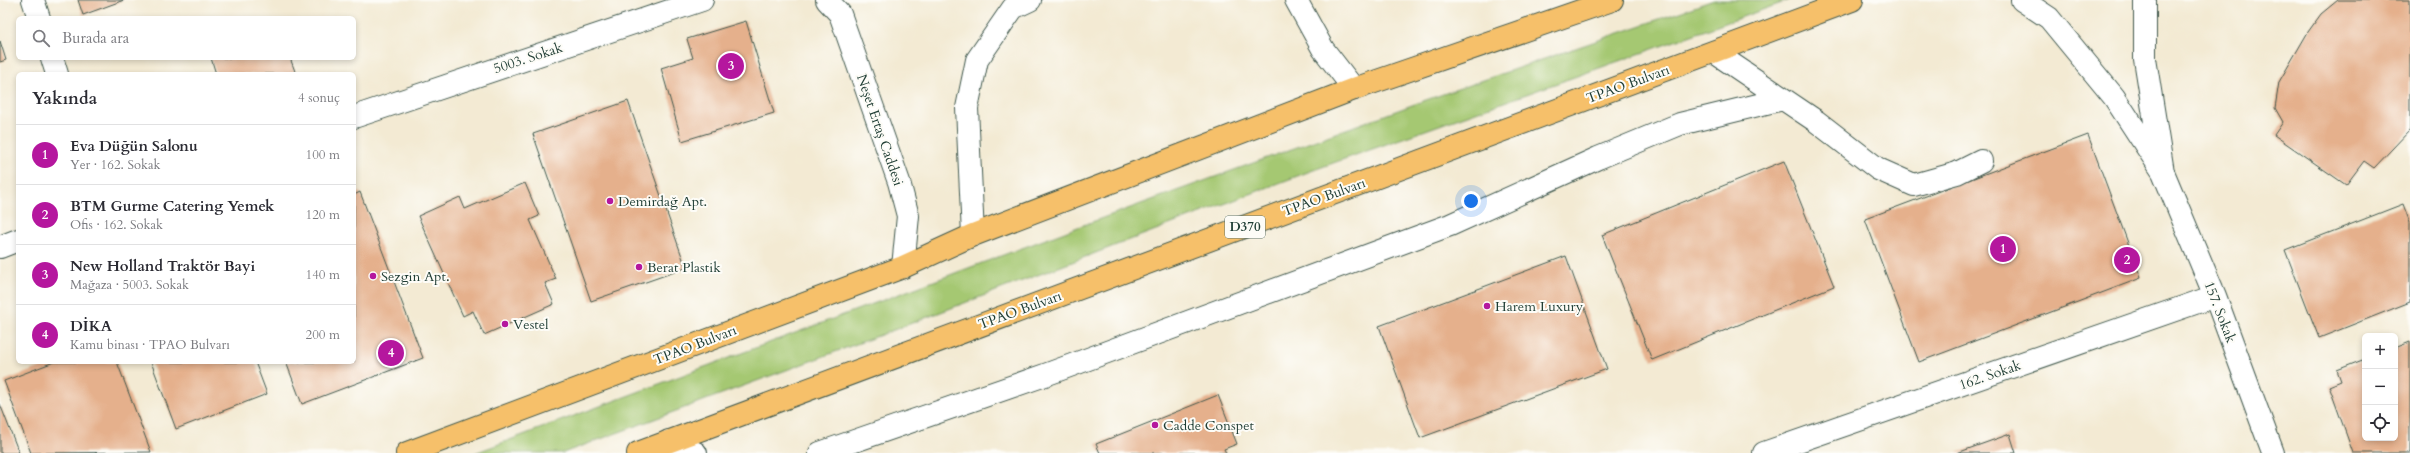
<!DOCTYPE html>
<html lang="tr">
<head>
<meta charset="utf-8">
<style>
	:root { --surface:#fff; --page:#f2f2f3; --text:#2b2b33; --muted:#7c7c81; --line:#e1e1e2; --accent:#b5179e }
	body { margin:0; font-family:Cardo,serif; background:var(--page); color:var(--text) }
	.controls { position:absolute; right:12px; bottom:12px; display:grid; overflow:hidden; border-radius:6px; box-shadow:0 2px 6px #0003 }
	.controls button { width:36px; height:36px; display:grid; place-items:center; padding:0; border:0; border-bottom:1px solid var(--line); background:var(--surface); color:var(--text); font:20px sans-serif }
	.you { position:absolute; left:1471px; top:201px; width:14px; height:14px; margin:-10px; border:3px solid #fff; border-radius:50%; background:#1a73e8; box-shadow:0 0 0 6px #1a73e833 }
	.badge { display:grid; place-items:center; width:26px; height:26px; border-radius:50%; background:var(--accent); color:#fff; font-size:13px; font-weight:700 }
	.pin { position:absolute; translate:-50% -50%; border:2px solid #fff; box-shadow:0 1px 4px #0006 }
	.list { margin:0; padding:0; list-style:none }
	h2 { display:flex; justify-content:space-between; align-items:center; height:52px; margin:0; padding:0 16px; font-size:17px }
	h2 small { font-size:13px; font-weight:400; color:var(--muted) }
	.list li { display:grid; grid-template-columns:26px 1fr auto; gap:12px; align-items:center; box-sizing:border-box; height:60px; padding:0 16px; border-top:1px solid var(--line) }
	.list b { display:block; font-size:15px; white-space:nowrap }
	.list p { margin:0; font-size:13px; white-space:nowrap; color:var(--muted) }
	.list em { font-size:13px; font-style:normal; color:var(--muted) }
	.icon { flex:none; width:22px; height:22px; fill:none; stroke:currentColor; stroke-width:2; stroke-linecap:round; stroke-linejoin:round }
	.map { position:relative; flex:none; width:2410px; height:453px; overflow:hidden }
	.search { position:absolute; background:var(--surface); box-shadow:0 2px 6px #0003; left:16px; top:16px; width:340px; height:44px; display:flex; align-items:center; gap:10px; box-sizing:border-box; padding:0 14px; border-radius:6px; color:var(--muted); font-size:15px }
	.panel { position:absolute; background:var(--surface); box-shadow:0 2px 6px #0003; left:16px; top:72px; width:340px; height:292px; border-radius:6px }
	.map>svg:first-child { display:block }
</style>
</head>
<body>
<div class="map">
<svg width="2410" height="453" viewBox="0 0 2410 453">
	<rect width="100%" height="100%" fill="#fdfcf7"/>
	<filter id="ink" filterUnits="userSpaceOnUse"><feTurbulence type="fractalNoise" baseFrequency=".025" numOctaves="2"/><feDisplacementMap in="SourceGraphic" scale="8" xChannelSelector="R" yChannelSelector="G"/><feConvolveMatrix kernelMatrix="1 2 1 2 8 2 1 2 1" color-interpolation-filters="sRGB"/></filter>
	<filter id="wash" filterUnits="userSpaceOnUse"><feTurbulence type="fractalNoise" baseFrequency=".012" numOctaves="4" result="noise"/><feDisplacementMap in="SourceGraphic" scale="16" xChannelSelector="R" yChannelSelector="G"/><feGaussianBlur stdDeviation="0.9" result="paint"/><feColorMatrix in="noise" values="0 0 0 0 0 0 0 0 0 0 0 0 0 0 0 0 0 1.4 0 .05"/><feComposite in="paint" operator="in"/></filter>
	<g filter="url(#wash)">
		<rect width="100%" height="100%" fill="#f3ead3"/>
		<path fill="#a5c872" stroke="#628253" d="M1714,0H1790L1308,172L878,336L563,453H475L1078,227L1423,101Z"/>
		<g id="blocks">
			<path fill="#e5b08c" d="M78,0H124L83,15Z
				M2338,0H2410V130L2374,168L2364,161L2346,185L2274,135L2283,122L2275,108L2279,82L2308,32L2321,14Z
				M746,21L774,113L682,141L661,68L693,58L687,39Z
				M0,41L6,60L0,62Z
				M211,58H290L296,74H216Z
				M628,101L686,268L591,301L533,134Z
				M2088,135L2141,278L1919,362L1865,219Z
				M1784,161L1834,286L1652,360L1602,235Z
				M525,183L539,216L530,220L556,279L545,283L554,304L484,335L473,311L463,316L418,216L460,197L465,209Z
				M360,192L423,358L302,404L286,362H354V195Z
				M2403,204L2410,223V302L2319,338L2285,250Z
				M1566,256L1607,369L1420,438L1379,326Z
				M2410,342V453H2353L2329,386L2341,381L2337,370L2365,359V438H2395V348Z
				M54,362H117L151,452L31,453L4,381Z
				M151,362H255L267,394L176,429Z
				M1218,395L1237,444L1224,449L1226,453H1100L1096,444Z
				M0,404L19,453H0Z
				M2010,434L2016,453H1957Z"/>
		</g>
	</g>
	<g filter="url(#ink)">
		<use href="#blocks" fill-opacity="0" stroke="#3f574c" stroke-width="1"/>
		<g fill="none" stroke-linecap="round" stroke-linejoin="round">
			<defs>
				<path id="service" d="M1296,0L1323,49L1354,89
					M1714,52L1816,121L1878,169L1914,185L1957,173L1981,161
					M973,235L967,108L977,60L1013,8L1030,0
					M669,441L696,453
					M820,453L1045,375L1450,225L1598,158L1680,124L1783,99"/>
				<path id="minor" d="M33,0L39,18
					M2022,0L2049,18L2114,97L2163,172L2145,59V0
					M52,58L57,74
					M354,117L702,0
					M2163,172L2215,296L2273,453
					M0,247L18,240
					M1764,453L2215,296"/>
				<path id="tertiary" d="M827,0L840,14L899,182L908,216L903,267"/>
				<path id="trunk" d="M407,453L903,267L973,235L1354,89L1612,0
					M638,453L1852,0"/>
			</defs>
			<use href="#service" stroke="#3f574c" stroke-width="24"/>
			<use href="#minor" stroke="#3f574c" stroke-width="24"/>
			<use href="#tertiary" stroke="#3f574c" stroke-width="24"/>
			<use href="#trunk" stroke="#3f574c" stroke-width="24"/>
			<use href="#service" stroke="#fff" stroke-width="22"/>
			<use href="#minor" stroke="#fff" stroke-width="22"/>
			<use href="#tertiary" stroke="#fff" stroke-width="22"/>
			<use href="#trunk" stroke="#f6c06b" stroke-width="22"/>
		</g>
	</g>
	<g fill="#b5179e" stroke="#fdfcf7" stroke-width="1.5">
		<circle cx="610" cy="201" r="4"/>
		<circle cx="639" cy="267" r="4"/>
		<circle cx="373" cy="276" r="4"/>
		<circle cx="1487" cy="306" r="4"/>
		<circle cx="505" cy="324" r="4"/>
		<circle cx="1155" cy="425" r="4"/>
	</g>
	<g text-anchor="middle" dominant-baseline="central" stroke-width="4" stroke-linejoin="round" paint-order="stroke">
		<rect fill="#fdfcf7" stroke="#62766e" stroke-width="1" x="1225" y="216" width="40" height="22" rx="3"/>
		<g font-size="13" font-weight="bold" fill="#1f3d34">
			<text x="1245" y="227">D370</text>
		</g>
		<g font-size="14" fill="#1f3d34" stroke="#fdfcf7">
			<text transform="translate(528 58) rotate(-18)">5003. Sokak</text>
			<text transform="translate(1628 84) rotate(-20)">TPAO Bulvarı</text>
			<text transform="translate(880 130) rotate(71)">Neşet Ertaş Caddesi</text>
			<text transform="translate(1324 197) rotate(-20)">TPAO Bulvarı</text>
			<text transform="translate(1020 310) rotate(-20)">TPAO Bulvarı</text>
			<text transform="translate(2220 312) rotate(69)">157. Sokak</text>
			<text transform="translate(695 345) rotate(-21)">TPAO Bulvarı</text>
			<text transform="translate(1990 375) rotate(-19)">162. Sokak</text>
		</g>
		<g font-size="14" fill="#1f3d34" stroke="#fdfcf7" text-anchor="start">
			<text x="618" y="201">Demirdağ Apt.</text>
			<text x="647" y="267">Berat Plastik</text>
			<text x="381" y="276">Sezgin Apt.</text>
			<text x="1495" y="306">Harem Luxury</text>
			<text x="513" y="324">Vestel</text>
			<text x="1163" y="425">Cadde Conspet</text>
		</g>
	</g>
</svg>
<div class="controls">
<button>+</button>
<button>−</button>
<button><svg class="icon" aria-label="locate" viewBox="0 0 24 24"><circle cx="12" cy="12" r="6"/><path d="M12 2v4M12 18v4M2 12h4M18 12h4"/></svg></button>
</div>
<div class="you"></div>
<div class="pin badge" style="left:2003px;top:249px">1</div>
<div class="pin badge" style="left:2127px;top:260px">2</div>
<div class="pin badge" style="left:731px;top:66px">3</div>
<div class="pin badge" style="left:391px;top:353px">4</div>
<div class="search"><svg class="icon" aria-label="search" viewBox="0 0 24 24"><circle cx="10" cy="10" r="6"/><path d="M15 15l6 6"/></svg>Burada ara</div>
<section class="panel">
<h2>Yakında<small>4 sonuç</small></h2>
<ul class="list">
<li><span class="badge">1</span><div><b>Eva Düğün Salonu</b><p>Yer · 162. Sokak</p></div><em>100 m</em></li>
<li><span class="badge">2</span><div><b>BTM Gurme Catering Yemek</b><p>Ofis · 162. Sokak</p></div><em>120 m</em></li>
<li><span class="badge">3</span><div><b>New Holland Traktör Bayi</b><p>Mağaza · 5003. Sokak</p></div><em>140 m</em></li>
<li><span class="badge">4</span><div><b>DİKA</b><p>Kamu binası · TPAO Bulvarı</p></div><em>200 m</em></li>
</ul>
</section>
</div>
</body>
</html>
